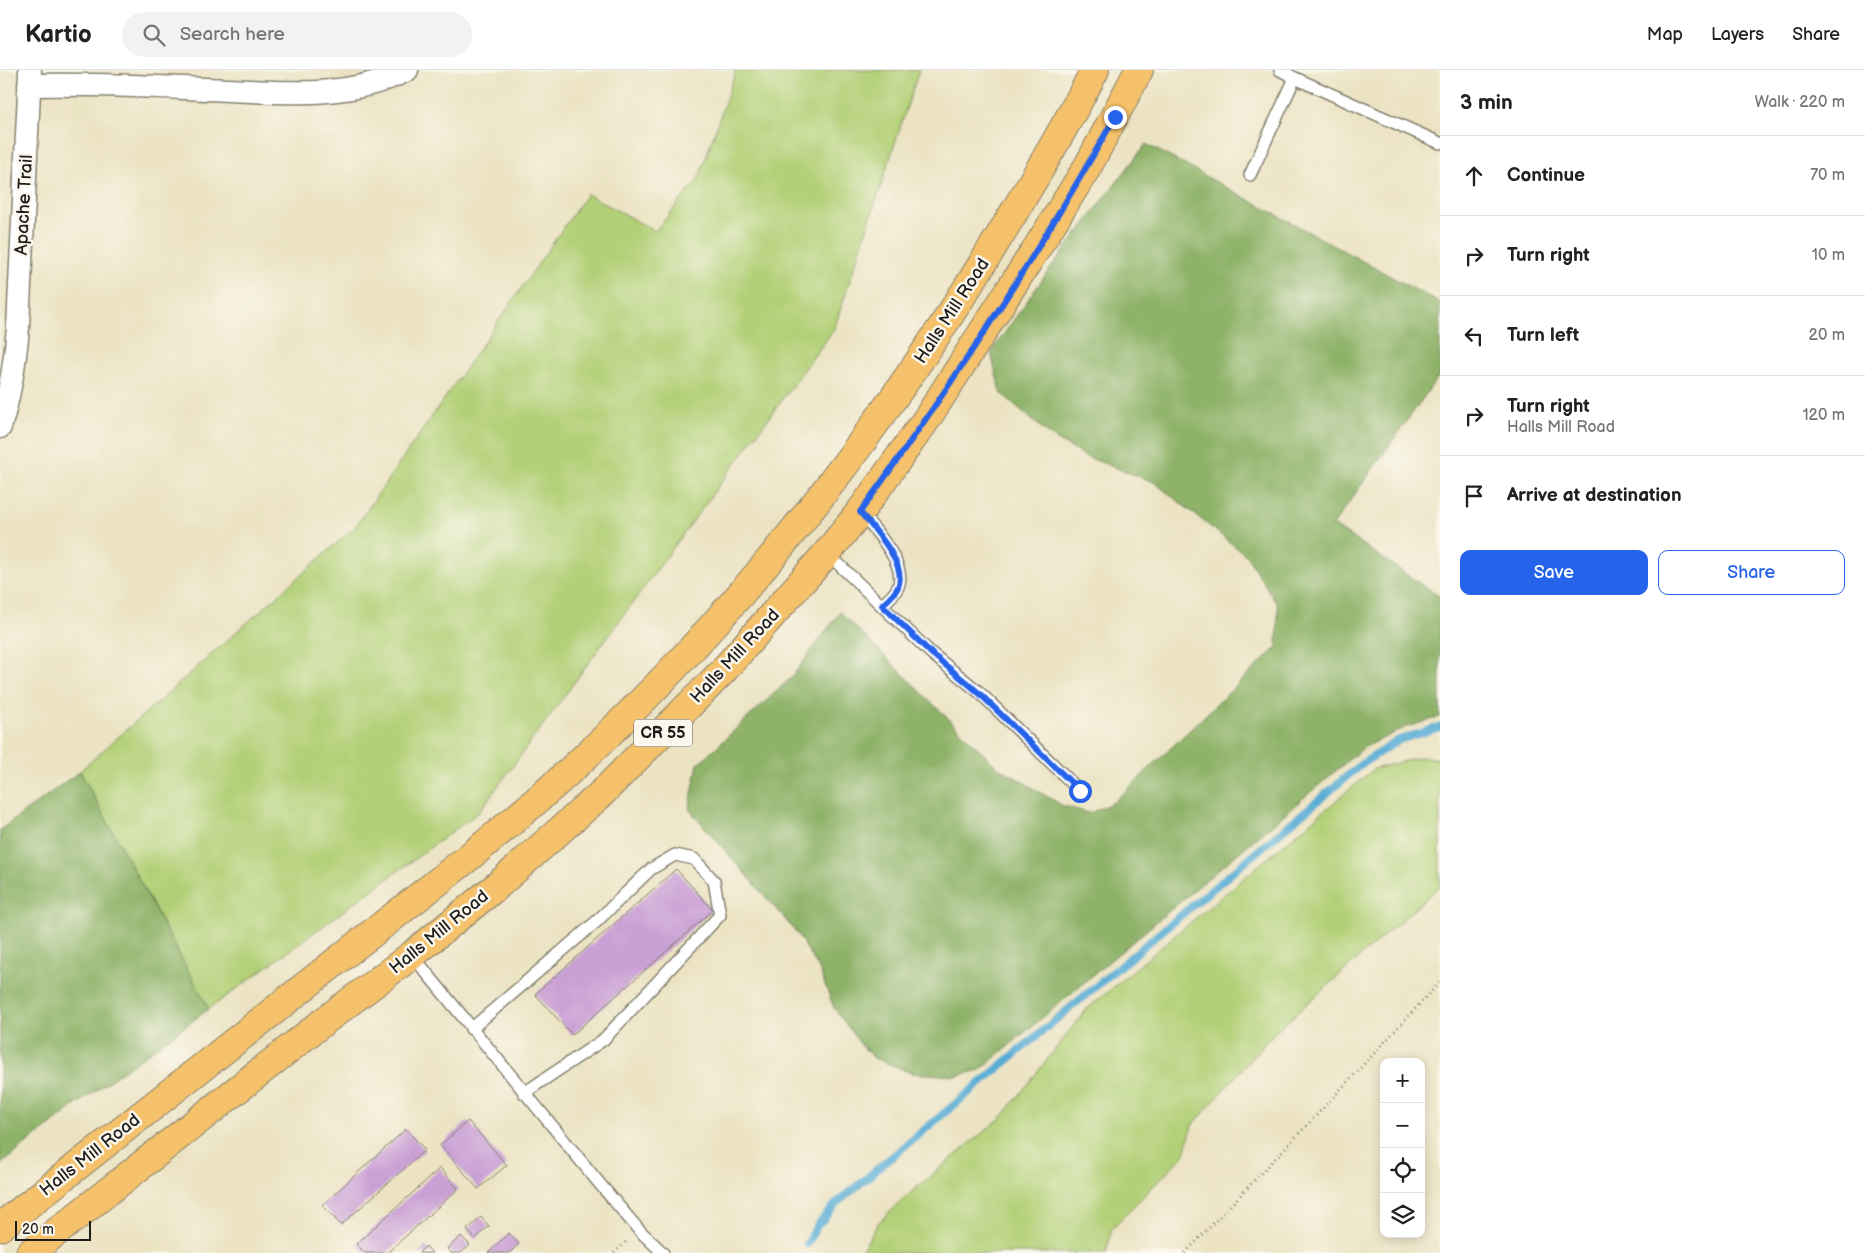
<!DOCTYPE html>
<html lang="en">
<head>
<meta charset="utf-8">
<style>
	:root { --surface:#fff; --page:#f2f2f2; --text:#202124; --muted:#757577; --line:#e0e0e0; --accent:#2563eb }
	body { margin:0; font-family:"Balsamiq Sans",sans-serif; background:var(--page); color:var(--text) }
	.controls { position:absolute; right:15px; bottom:15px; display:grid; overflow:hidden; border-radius:10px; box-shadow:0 2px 12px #0003 }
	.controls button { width:45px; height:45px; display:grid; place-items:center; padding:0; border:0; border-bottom:1px solid var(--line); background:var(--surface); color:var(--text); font:25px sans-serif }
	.scale { position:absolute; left:15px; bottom:12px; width:76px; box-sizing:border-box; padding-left:5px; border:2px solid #1c1c1c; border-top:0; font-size:14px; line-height:18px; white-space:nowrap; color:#1c1c1c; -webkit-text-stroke:4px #fbf7ec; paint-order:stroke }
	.stop { position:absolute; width:15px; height:15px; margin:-11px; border:4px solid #2563eb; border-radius:50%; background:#fff }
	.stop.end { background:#2563eb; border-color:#fff; box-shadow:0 1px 5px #0008 }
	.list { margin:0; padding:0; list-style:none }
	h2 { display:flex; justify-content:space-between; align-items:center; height:65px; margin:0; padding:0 20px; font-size:21px }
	h2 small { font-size:16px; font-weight:400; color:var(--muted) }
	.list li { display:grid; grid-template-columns:32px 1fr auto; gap:15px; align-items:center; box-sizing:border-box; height:80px; padding:0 20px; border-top:1px solid var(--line) }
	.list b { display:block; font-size:19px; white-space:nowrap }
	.list p { margin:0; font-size:16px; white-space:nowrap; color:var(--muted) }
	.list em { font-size:16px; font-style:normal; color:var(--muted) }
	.actions { display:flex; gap:10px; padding:15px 20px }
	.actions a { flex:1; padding:11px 0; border:1px solid var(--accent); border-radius:10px; text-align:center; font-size:18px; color:var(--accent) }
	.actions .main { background:var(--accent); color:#fff }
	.icon { flex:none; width:28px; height:28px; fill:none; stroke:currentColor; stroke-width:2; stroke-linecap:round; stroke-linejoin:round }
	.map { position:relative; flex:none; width:1440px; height:1183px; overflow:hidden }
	header { display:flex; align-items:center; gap:30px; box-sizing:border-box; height:70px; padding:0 25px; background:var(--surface); border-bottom:1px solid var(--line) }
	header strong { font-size:24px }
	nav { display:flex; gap:28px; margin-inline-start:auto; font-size:18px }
	.search { width:350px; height:45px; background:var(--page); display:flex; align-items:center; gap:12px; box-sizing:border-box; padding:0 18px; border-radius:28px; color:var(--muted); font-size:19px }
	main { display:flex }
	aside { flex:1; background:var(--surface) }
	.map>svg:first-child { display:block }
</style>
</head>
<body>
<header>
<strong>Kartio</strong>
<div class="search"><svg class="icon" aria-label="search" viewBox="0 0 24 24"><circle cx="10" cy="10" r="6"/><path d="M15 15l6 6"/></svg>Search here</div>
<nav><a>Map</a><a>Layers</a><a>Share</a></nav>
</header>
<main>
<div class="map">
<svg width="1440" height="1183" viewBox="0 0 1440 1183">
	<rect width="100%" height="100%" fill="#fbf7ec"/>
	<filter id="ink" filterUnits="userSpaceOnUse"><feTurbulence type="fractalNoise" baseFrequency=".02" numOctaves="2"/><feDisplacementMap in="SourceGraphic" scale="10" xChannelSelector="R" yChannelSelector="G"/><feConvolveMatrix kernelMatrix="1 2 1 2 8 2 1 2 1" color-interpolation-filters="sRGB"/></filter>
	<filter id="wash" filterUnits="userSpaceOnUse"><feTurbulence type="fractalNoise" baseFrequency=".0096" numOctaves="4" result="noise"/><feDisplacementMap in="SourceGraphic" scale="20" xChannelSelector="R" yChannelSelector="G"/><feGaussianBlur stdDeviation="1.12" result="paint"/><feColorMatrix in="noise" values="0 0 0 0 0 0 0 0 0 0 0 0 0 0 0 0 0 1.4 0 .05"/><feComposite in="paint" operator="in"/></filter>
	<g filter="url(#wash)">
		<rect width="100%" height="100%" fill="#ebe3c2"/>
		<path fill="#b2d077" stroke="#67764a" d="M736,0H919L834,259L479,742L209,939L80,701L355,457L587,124L655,161L698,110Z
			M1420,687L1440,689V816L1273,964L1192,1056L1185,1084L1112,1158L1106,1183H860L879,1152L916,1118L1003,1046L1086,940L1374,699Z"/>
		<path fill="#8db268" stroke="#546742" d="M1146,74L1440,233V304L1333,455L1440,527V647L1406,657L1363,678L980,1000L955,1006L912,1003L874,988L862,976L834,938L819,899L797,863L689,739L698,694L792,607L840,542L995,695L1063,736L1090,743L1114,732L1277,577L1278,536L1246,485L1154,412L1084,386L1051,366L1000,322L991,282L1047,203Z
			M80,701L209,939L73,1037L0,1095V760Z"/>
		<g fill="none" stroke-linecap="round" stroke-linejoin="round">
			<path stroke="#59add5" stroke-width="8" d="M807,1174L816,1157L838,1132L1363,693L1399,670L1440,657"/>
		</g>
		<g id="blocks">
			<path fill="#caa1d5" d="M676,799L713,840L572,965L535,924Z
				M468,1051L507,1095L478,1119L440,1075Z
				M406,1059L425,1080L341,1155L322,1135Z
				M440,1098L458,1119L387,1183H365L356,1174Z
				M481,1147L489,1156L475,1169L467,1160Z
				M509,1163L519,1174L509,1183H488Z
				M461,1166L470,1175L461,1183H451L447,1179Z
				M426,1176L432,1183H418Z"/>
		</g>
	</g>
	<g filter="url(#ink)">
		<use href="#blocks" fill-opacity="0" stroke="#84806f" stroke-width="1"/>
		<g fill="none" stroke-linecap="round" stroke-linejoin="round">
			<defs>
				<path id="lane" d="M1295,8L1440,73
					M1250,105L1295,8L1280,0
					M860,442C873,458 908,494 898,517C895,524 888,530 882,535
					M827,483L932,584L979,622L1080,721
					M412,885L599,1113L639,1160L663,1183
					M471,959L596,852L651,799L675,785L694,789L714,811L720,845L603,970L524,1023"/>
				<path id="street" d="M29,15C88,14 146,16 205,19C271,21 345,32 407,0
					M0,357C10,325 15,292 18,258L30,0"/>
				<path id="primary" d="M0,1157C120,1061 242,967 362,871C434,815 507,759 574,697C739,544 877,366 994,175C1029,118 1064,60 1095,0
					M30,1183L327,949L412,885L498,815L600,725L721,603L827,483L860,442L926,350L1047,162L1088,96L1139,0"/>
			</defs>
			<use href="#lane" stroke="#84806f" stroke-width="14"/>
			<use href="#street" stroke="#84806f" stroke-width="25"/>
			<use href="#primary" stroke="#84806f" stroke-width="30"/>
			<path stroke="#84806f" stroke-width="3" stroke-dasharray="1 4" stroke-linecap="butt" d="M614,1183L627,1171
				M1185,1183L1329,1032L1440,912"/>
			<use href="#lane" stroke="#fff" stroke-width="11"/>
			<use href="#street" stroke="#fff" stroke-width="22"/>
			<use href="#primary" stroke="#f5c16b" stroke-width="28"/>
		</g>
	</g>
	<g fill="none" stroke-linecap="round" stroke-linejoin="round" filter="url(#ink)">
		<path stroke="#2563eb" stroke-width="6" d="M1080,721L978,622L932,584L882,535C888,530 895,524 898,517C908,494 873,458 860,442C952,315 1038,184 1115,47"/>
	</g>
	<g text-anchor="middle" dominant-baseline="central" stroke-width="5" stroke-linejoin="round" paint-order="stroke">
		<rect fill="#fbf7ec" stroke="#5f5e5a" stroke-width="1" x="634" y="649.5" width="58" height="27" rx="4"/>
		<g font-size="16" font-weight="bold" fill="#1c1c1c">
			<text x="663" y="663">CR 55</text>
		</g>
		<g font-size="18" fill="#1c1c1c" stroke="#fbf7ec">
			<text transform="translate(24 135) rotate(-87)">Apache Trail</text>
			<text transform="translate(952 241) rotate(-57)">Halls Mill Road</text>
			<text transform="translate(735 586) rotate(-47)">Halls Mill Road</text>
			<text transform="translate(439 862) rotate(-39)">Halls Mill Road</text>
			<text transform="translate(90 1085) rotate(-38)">Halls Mill Road</text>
		</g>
	</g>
</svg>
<div class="controls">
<button>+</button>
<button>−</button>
<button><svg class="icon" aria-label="locate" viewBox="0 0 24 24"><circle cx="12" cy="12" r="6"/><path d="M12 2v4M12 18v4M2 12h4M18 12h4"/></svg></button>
<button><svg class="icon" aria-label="layers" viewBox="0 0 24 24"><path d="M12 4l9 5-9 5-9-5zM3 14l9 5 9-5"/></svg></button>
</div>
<div class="scale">20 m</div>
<div class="stop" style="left:1080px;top:721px"></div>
<div class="stop end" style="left:1115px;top:47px"></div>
</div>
<aside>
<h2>3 min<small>Walk · 220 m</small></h2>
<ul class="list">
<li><svg class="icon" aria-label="ahead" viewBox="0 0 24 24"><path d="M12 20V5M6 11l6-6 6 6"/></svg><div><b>Continue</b></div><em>70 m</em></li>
<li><svg class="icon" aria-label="right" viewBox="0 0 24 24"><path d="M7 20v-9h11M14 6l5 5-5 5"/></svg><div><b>Turn right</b></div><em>10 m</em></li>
<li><svg class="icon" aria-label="left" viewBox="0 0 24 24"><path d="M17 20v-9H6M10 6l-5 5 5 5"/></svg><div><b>Turn left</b></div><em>20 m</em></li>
<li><svg class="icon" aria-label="right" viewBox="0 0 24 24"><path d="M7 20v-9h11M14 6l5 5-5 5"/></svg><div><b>Turn right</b><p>Halls Mill Road</p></div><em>120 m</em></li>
<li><svg class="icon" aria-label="arrive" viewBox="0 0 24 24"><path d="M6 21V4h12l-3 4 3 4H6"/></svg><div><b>Arrive at destination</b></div></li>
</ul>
<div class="actions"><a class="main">Save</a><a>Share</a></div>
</aside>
</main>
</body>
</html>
